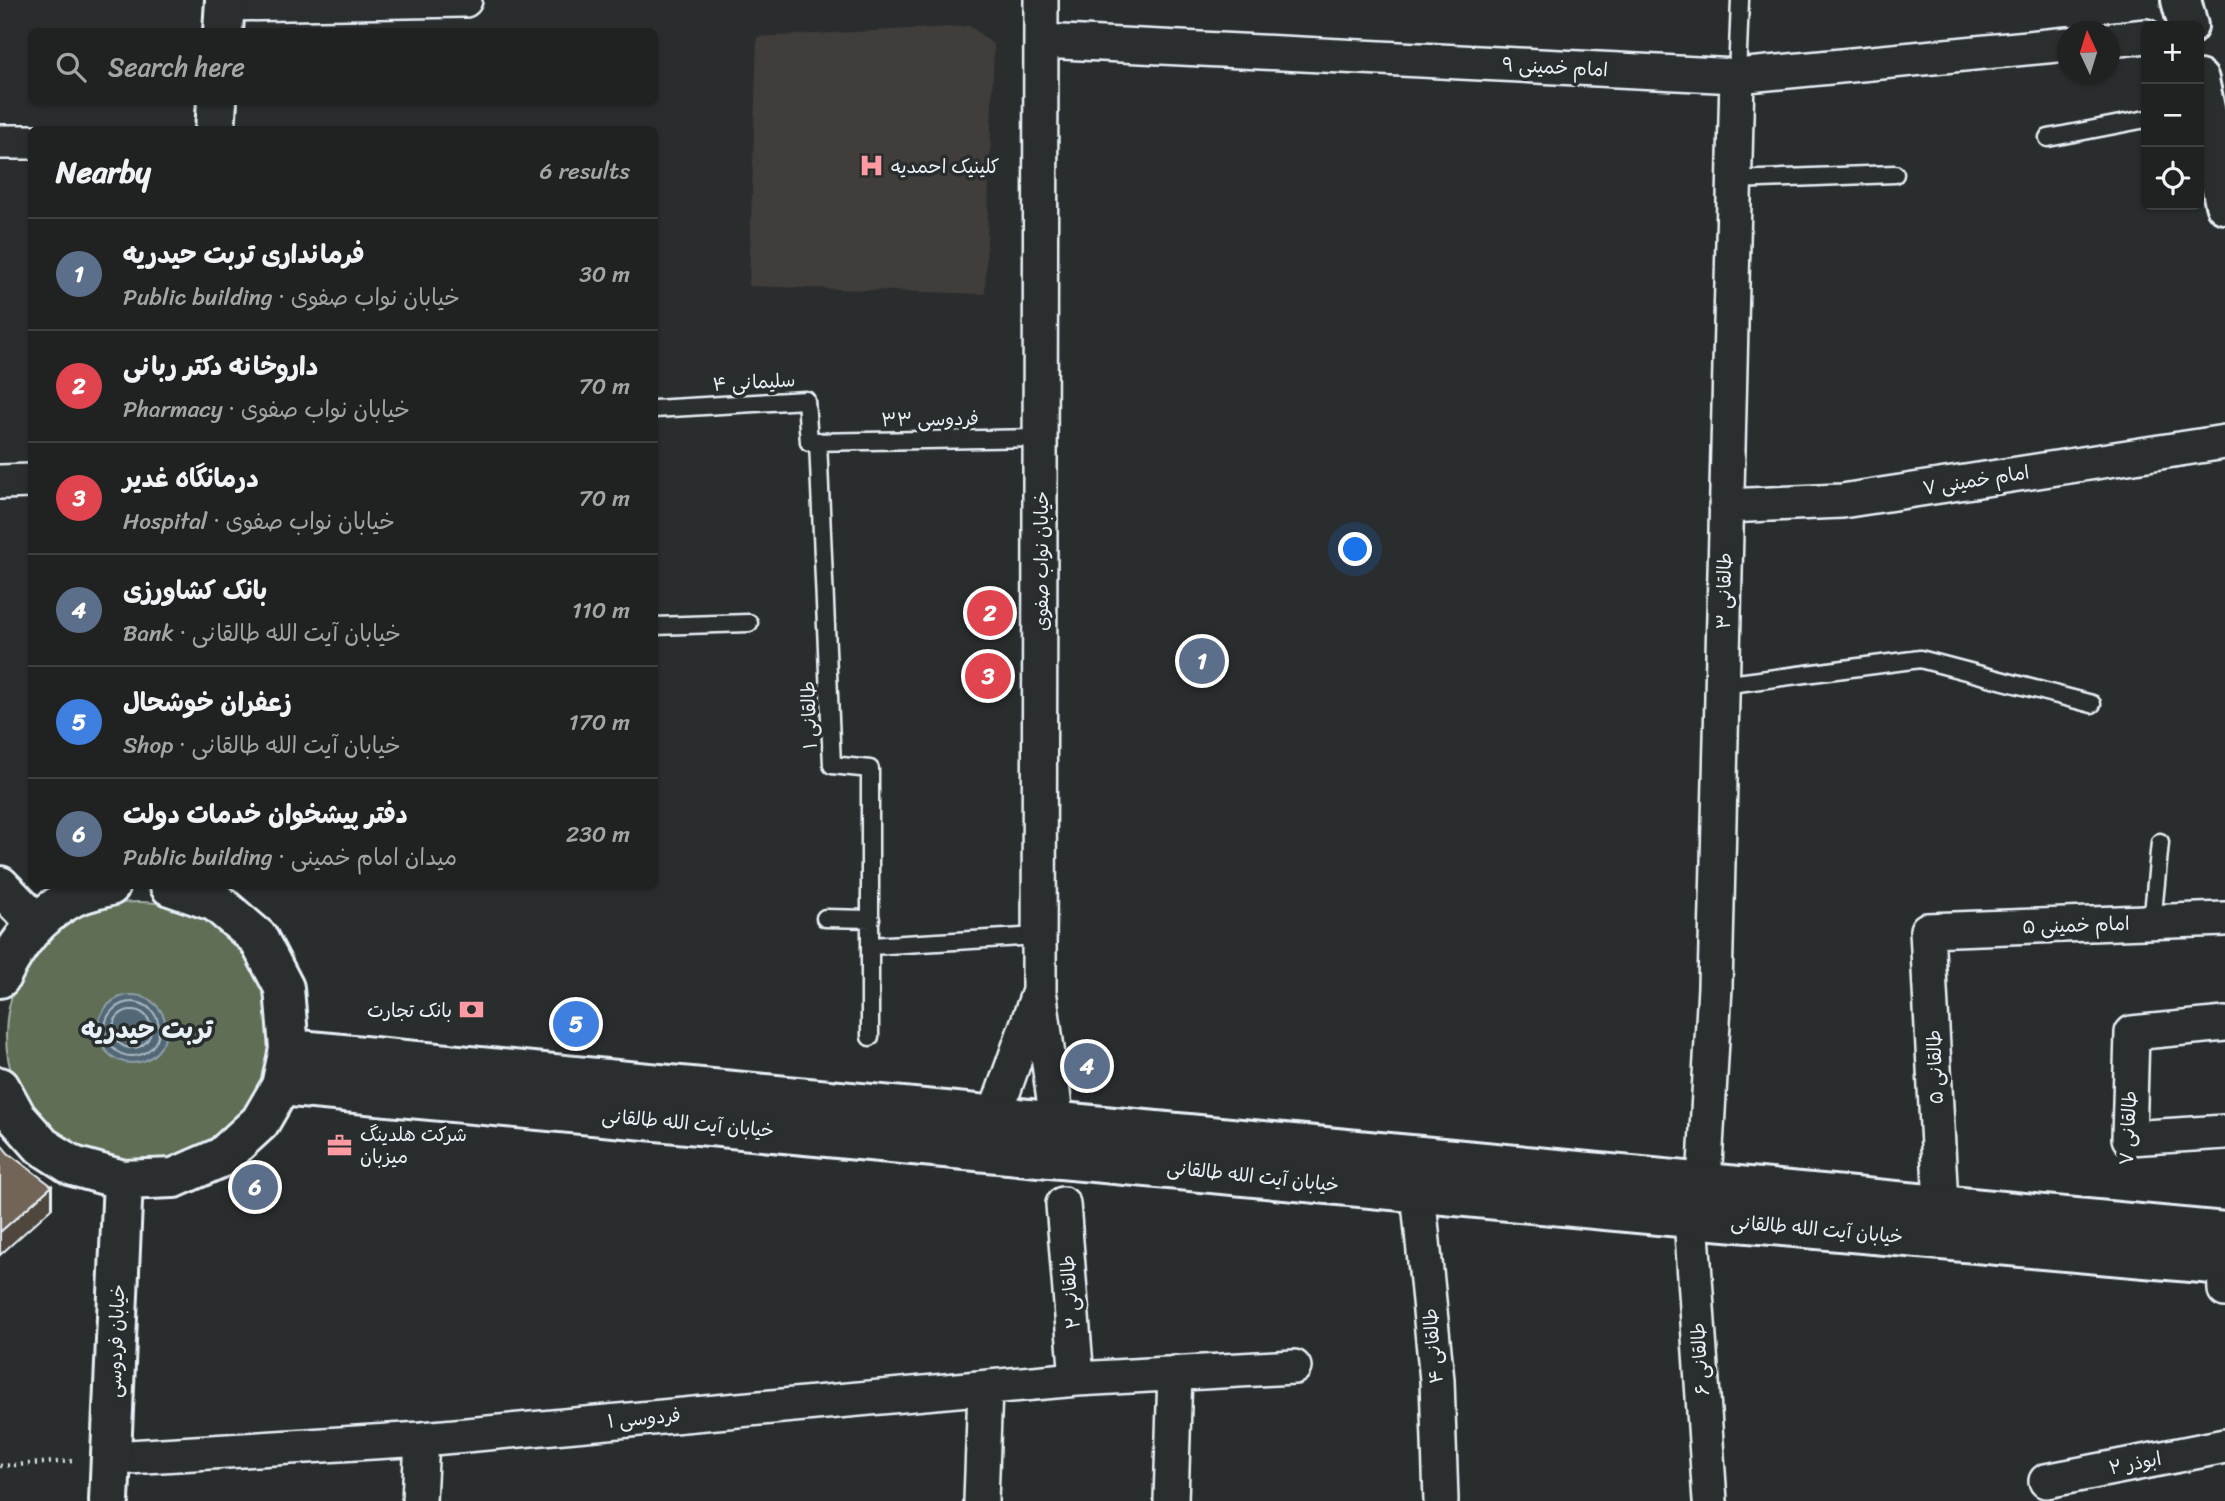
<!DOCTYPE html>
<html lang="en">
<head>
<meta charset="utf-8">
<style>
	:root { --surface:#202222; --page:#282a2a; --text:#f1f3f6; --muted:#a2a4a5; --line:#3d3f40; --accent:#ff9aa2 }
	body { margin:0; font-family:Sriracha,"Playpen Sans Arabic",sans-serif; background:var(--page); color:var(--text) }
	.controls { position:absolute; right:21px; top:21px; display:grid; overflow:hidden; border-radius:10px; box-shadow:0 2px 5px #0004 }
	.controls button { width:63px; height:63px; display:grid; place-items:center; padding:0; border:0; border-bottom:2px solid var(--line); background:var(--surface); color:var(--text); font:35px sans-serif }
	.compass { position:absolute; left:2057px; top:21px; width:63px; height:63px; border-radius:50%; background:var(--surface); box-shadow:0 2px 5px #0004; rotate:356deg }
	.you { position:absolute; left:1356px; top:550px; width:24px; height:24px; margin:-18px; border:5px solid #fff; border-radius:50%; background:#1a73e8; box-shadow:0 0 0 10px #1a73e833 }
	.badge { display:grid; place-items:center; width:46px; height:46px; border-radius:50%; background:var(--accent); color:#fff; font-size:23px; font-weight:700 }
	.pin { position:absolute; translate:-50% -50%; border:4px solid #fff; box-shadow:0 2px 7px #0006 }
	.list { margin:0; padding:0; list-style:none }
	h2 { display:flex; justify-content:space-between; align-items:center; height:91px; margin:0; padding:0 28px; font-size:30px }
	h2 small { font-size:23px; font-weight:400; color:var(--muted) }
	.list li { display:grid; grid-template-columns:46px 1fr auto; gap:21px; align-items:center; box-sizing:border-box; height:112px; padding:0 28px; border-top:2px solid var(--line) }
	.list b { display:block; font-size:26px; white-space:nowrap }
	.list p { margin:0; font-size:23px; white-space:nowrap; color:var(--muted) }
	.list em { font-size:23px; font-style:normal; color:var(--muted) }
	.icon { flex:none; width:38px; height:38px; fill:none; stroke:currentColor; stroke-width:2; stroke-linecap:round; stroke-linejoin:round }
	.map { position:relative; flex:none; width:2225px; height:1501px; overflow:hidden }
	.search { position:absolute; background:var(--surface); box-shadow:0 2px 5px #0004; left:28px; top:28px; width:630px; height:77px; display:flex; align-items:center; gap:18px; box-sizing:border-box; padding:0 24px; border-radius:10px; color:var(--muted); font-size:26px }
	.panel { position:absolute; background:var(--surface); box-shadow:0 2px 5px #0004; left:28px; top:126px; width:630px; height:763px; border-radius:10px }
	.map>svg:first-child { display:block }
</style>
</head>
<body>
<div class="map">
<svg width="2225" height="1501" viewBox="0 0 2225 1501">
	<rect width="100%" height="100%" fill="#2a2d2e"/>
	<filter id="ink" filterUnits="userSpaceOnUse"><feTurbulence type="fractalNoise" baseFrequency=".0143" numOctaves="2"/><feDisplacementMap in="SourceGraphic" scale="14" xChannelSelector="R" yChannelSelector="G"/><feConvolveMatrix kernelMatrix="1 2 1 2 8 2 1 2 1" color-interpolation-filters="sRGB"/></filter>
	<g filter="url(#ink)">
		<path fill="#403e3b" d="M970,26L994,45L985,294L749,286L757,37Z"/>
		<path fill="#606e56" stroke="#a4b0a7" stroke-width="2" d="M6 1035a133 133 0 1 1 266 0a133 133 0 1 1-266 0Z"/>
		<path fill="#536877" stroke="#8f9fab" stroke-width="2" d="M98 1029a34 34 0 1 1 68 0a34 34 0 1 1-68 0Z"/>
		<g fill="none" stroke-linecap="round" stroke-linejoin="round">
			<path stroke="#acbac4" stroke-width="2" d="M105 1029a27 27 0 1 1 54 0a27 27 0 1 1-54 0Z
				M113 1029a19 19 0 1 1 38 0a19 19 0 1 1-38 0Z"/>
			<defs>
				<path id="service" d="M1737,76L1740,0
					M2048,138L2146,119
					M1733,180L1895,174
					M654,409L806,400L809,442L1042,438
					M818,441L832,765L870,769V1037
					M654,626L749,623
					M1722,685L1920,659L2092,704
					M825,918L871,919
					M2152,923L2160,842
					M871,946L1039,936"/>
				<path id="minor" d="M225,4L465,0
					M2110,40L2146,36
					M1042,41L1737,76L2068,44
					M0,142H32
					M0,482L32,481
					M1726,506L1842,501L2225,442
					M1040,997L1057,1122L1058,1148
					M2225,1024L2132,1033L2129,1138L2225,1132
					M995,1115L1039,991L1041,0
					M1704,1183L1715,987L1737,76
					M1418,1192L1437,1380L1441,1501
					M1063,1204L1077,1379
					M1941,1205L1927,930L2225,919
					M1691,1218L1710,1501
					M2224,1265L2225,1290
					M112,1458L422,1439L1077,1379L1294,1367
					M2046,1481L2225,1446
					M419,1501L422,1439
					M981,1501L985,1388
					M1171,1501L1175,1373"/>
				<path id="secondary" d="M2181,0L2188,26
					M223,32L225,0
					M2199,80L2225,204
					M215,130L217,102
					M0,886L36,923
					M0,978C17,944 38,915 73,897C84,892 98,889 110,886
					M289,1049L2225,1232
					M281,1086L1691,1218L2225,1265
					M0,1087L17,1118L42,1146L73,1166L123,1180L174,1178L222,1157L260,1122L281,1086L289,1049L284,988L258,938L216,902L170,886
					M109,1501L123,1180"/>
			</defs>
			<use href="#service" stroke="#e8f1f8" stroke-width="21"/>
			<use href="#minor" stroke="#e8f1f8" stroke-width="38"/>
			<use href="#secondary" stroke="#e8f1f8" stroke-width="44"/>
			<path stroke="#e8f1f8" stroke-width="4.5" stroke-dasharray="2 5" stroke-linecap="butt" d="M0,1466L72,1461"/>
			<use href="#service" stroke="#2a2d2e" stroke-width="16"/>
			<use href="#minor" stroke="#2a2d2e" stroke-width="33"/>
			<use href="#secondary" stroke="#2a2d2e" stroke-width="38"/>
		</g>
		<path fill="#50473e" stroke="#e8f1f8" stroke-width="2" d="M52,1186V1208L0,1255V1232Z"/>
		<path fill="#726559" stroke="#e8f1f8" stroke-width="2" d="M0,1143L8,1153L52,1186L0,1232Z"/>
	</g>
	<defs>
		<symbol id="hospital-bare" viewBox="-9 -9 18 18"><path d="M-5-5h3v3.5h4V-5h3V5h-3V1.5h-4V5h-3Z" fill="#ff9aa2" stroke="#2a2d2e" stroke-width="2.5" paint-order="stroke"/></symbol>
		<symbol id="bank-bare" viewBox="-9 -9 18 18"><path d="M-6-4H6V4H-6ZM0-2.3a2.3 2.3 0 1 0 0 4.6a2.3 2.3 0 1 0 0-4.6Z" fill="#ff9aa2" stroke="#2a2d2e" stroke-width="2.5" paint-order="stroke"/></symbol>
		<symbol id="office-bare" viewBox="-9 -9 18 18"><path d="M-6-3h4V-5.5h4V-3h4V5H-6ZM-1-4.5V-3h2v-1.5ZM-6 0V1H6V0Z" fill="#ff9aa2" stroke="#2a2d2e" stroke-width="2.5" paint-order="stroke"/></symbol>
	</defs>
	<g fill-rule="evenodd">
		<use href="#hospital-bare" x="854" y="148" width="35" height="35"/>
		<use href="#bank-bare" x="454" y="992" width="35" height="35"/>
		<use href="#office-bare" x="322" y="1128" width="35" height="35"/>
	</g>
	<g text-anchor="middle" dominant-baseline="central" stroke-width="7" stroke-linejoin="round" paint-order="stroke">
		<g font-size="19" fill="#e8f1f8" stroke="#2a2d2e">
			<text transform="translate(1555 67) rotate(3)">امام خمینی ۹</text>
			<text transform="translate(754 382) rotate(-3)">سلیمانی ۴</text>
			<text transform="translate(930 419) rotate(-1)">فردوسی ۳۳</text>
			<text transform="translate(1976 480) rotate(-9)">امام خمینی ۷</text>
			<text transform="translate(1041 561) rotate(-90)">خیابان نواب صفوی</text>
			<text transform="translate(1724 591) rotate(-89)">طالقانی ۳</text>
			<text transform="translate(809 715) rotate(-92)">طالقانی ۱</text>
			<text transform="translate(2076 925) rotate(-2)">امام خمینی ۵</text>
			<text transform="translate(1935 1067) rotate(-92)">طالقانی ۵</text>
			<text transform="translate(688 1123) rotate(5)">خیابان آیت الله طالقانی</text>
			<text transform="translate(2128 1128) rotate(-87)">طالقانی ۷</text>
			<text transform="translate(1253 1176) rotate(6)">خیابان آیت الله طالقانی</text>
			<text transform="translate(1817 1229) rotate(5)">خیابان آیت الله طالقانی</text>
			<text transform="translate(1070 1292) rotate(-95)">طالقانی ۲</text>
			<text transform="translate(116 1341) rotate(-88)">خیابان فردوسی</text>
			<text transform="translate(1433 1346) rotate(-95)">طالقانی ۴</text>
			<text transform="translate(1700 1359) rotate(-94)">طالقانی ۶</text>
			<text transform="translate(644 1418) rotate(-5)">فردوسی ۱</text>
			<text transform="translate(2135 1463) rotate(-11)">ابوذر ۲</text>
		</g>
		<g font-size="19" fill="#e8f1f8" stroke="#2a2d2e" text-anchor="start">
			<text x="891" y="166">کلینیک احمدیه</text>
			<text x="452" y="1010" text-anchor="end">بانک تجارت</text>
			<text x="360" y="1134">شرکت هلدینگ<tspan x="360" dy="22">میزبان</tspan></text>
		</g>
		<g font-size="26" font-weight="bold" fill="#e8f1f8" stroke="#2a2d2e">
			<text x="147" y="1029">تربت حیدریه</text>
		</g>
	</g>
</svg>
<div class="controls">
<button>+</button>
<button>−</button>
<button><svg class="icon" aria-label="locate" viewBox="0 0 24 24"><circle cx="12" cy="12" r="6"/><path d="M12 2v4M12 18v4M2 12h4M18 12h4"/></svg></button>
</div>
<svg class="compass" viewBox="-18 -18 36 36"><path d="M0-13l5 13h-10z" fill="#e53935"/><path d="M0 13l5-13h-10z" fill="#a2a4a5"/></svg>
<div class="you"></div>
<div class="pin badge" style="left:1202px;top:661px;background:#5c6f8a">1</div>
<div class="pin badge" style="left:990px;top:613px;background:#e0444e">2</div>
<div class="pin badge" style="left:988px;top:676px;background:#e0444e">3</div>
<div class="pin badge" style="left:1087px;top:1066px;background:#5c6f8a">4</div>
<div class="pin badge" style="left:576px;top:1024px;background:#3f7fe0">5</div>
<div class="pin badge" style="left:255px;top:1187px;background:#5c6f8a">6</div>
<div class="search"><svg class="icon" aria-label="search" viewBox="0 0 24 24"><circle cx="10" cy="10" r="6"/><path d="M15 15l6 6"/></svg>Search here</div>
<section class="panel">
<h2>Nearby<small>6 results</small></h2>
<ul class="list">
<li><span class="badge" style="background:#5c6f8a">1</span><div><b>فرمانداری تربت حیدریه</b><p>Public building · خیابان نواب صفوی</p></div><em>30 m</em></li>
<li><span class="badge" style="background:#e0444e">2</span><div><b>داروخانه دکتر ربانی</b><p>Pharmacy · خیابان نواب صفوی</p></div><em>70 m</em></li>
<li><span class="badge" style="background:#e0444e">3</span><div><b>درمانگاه غدیر</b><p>Hospital · خیابان نواب صفوی</p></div><em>70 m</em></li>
<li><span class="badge" style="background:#5c6f8a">4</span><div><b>بانک کشاورزی</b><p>Bank · خیابان آیت الله طالقانی</p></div><em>110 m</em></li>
<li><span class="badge" style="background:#3f7fe0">5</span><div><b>زعفران خوشحال</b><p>Shop · خیابان آیت الله طالقانی</p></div><em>170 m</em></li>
<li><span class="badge" style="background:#5c6f8a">6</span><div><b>دفتر پیشخوان خدمات دولت</b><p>Public building · میدان امام خمینی</p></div><em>230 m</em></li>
</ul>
</section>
</div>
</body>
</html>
